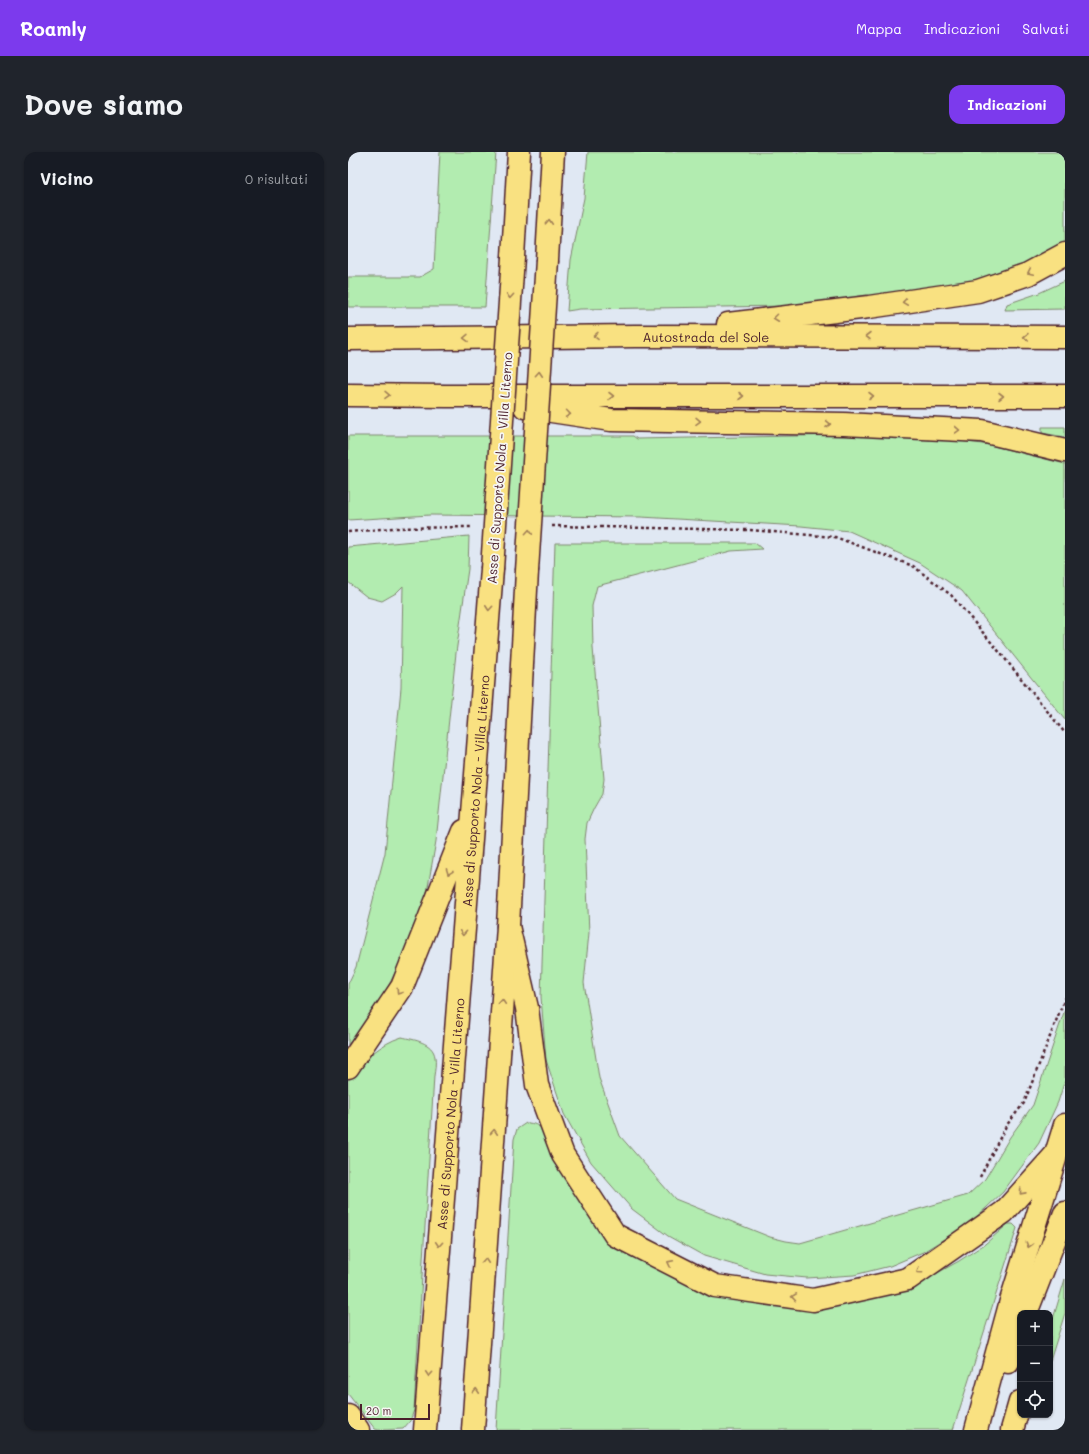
<!DOCTYPE html>
<html lang="it">
<head>
<meta charset="utf-8">
<style>
	:root { --surface:#171b24; --page:#20242c; --text:#f1f3f6; --muted:#9ea1a6; --line:#363941; --accent:#7c3aed }
	body { margin:0; font-family:Mali,sans-serif; background:var(--page); color:var(--text) }
	.controls { position:absolute; right:12px; bottom:12px; display:grid; overflow:hidden; border-radius:8px; box-shadow:0 1px 3px #0004 }
	.controls button { width:36px; height:36px; display:grid; place-items:center; padding:0; border:0; border-bottom:1px solid var(--line); background:var(--surface); color:var(--text); font:20px sans-serif }
	.scale { position:absolute; left:12px; bottom:10px; width:70px; box-sizing:border-box; padding-left:4px; border:2px solid #4a1f2b; border-top:0; font-size:11px; line-height:14px; white-space:nowrap; color:#4a1f2b; -webkit-text-stroke:3px #f6f6f2; paint-order:stroke }
	.list { margin:0; padding:0; list-style:none }
	h2 { display:flex; justify-content:space-between; align-items:center; height:52px; margin:0; padding:0 16px; font-size:17px }
	h2 small { font-size:13px; font-weight:400; color:var(--muted) }
	.icon { flex:none; width:22px; height:22px; fill:none; stroke:currentColor; stroke-width:2; stroke-linecap:round; stroke-linejoin:round }
	.map { position:relative; flex:none; width:717px; height:1278px; overflow:hidden; border-radius:12px }
	header { display:flex; align-items:center; gap:24px; box-sizing:border-box; height:56px; padding:0 20px; background:var(--accent); color:#fff }
	header strong { font-size:19px }
	nav { display:flex; gap:22px; margin-inline-start:auto; font-size:14px }
	.intro { display:flex; align-items:center; justify-content:space-between; box-sizing:border-box; height:96px; padding:0 24px }
	h1 { margin:0; font-size:28px }
	.button { padding:10px 18px; border-radius:12px; background:var(--accent); color:#fff; font-size:14px; font-weight:700 }
	main { display:flex; gap:24px; padding:0 24px }
	aside { flex:1; background:var(--surface); border-radius:12px; box-shadow:0 1px 3px #0004 }
	.map>svg:first-child { display:block }
</style>
</head>
<body>
<header>
<strong>Roamly</strong>
<nav><a>Mappa</a><a>Indicazioni</a><a>Salvati</a></nav>
</header>
<div class="intro"><h1>Dove siamo</h1><a class="button">Indicazioni</a></div>
<main>
<aside>
<h2>Vicino<small>0 risultati</small></h2>
<ul class="list">
</ul>
</aside>
<div class="map">
<svg width="717" height="1278" viewBox="0 0 717 1278">
	<rect width="100%" height="100%" fill="#e0e8f3"/>
	<filter id="ink" filterUnits="userSpaceOnUse"><feTurbulence type="fractalNoise" baseFrequency=".025" numOctaves="2"/><feDisplacementMap in="SourceGraphic" scale="8" xChannelSelector="R" yChannelSelector="G"/><feConvolveMatrix kernelMatrix="1 2 1 2 8 2 1 2 1" color-interpolation-filters="sRGB"/></filter>
	<g filter="url(#ink)">
		<path fill="#b2ecb0" stroke="#7e866e" d="M92,0H148L137,155H0V125H72L86,117Z
			M240,0H717V114L513,153L232,157L219,159L223,108L236,46Z
			M717,129V157L657,158L659,152L691,141Z
			M694,275H717V285L694,281Z
			M498,283L588,286L642,293L717,312V568L614,439L572,411L501,379L453,374L293,365L82,363L0,368V284H285L289,287Z
			M121,384L120,417L108,501L88,689L78,746L60,795L42,831L22,864L0,893V832L8,815L37,701L53,536L55,434L48,441L34,449L19,445L0,430V395Z
			M207,391H407L414,397L383,399L249,434L244,454L245,496L256,627L254,642L246,656L239,671L237,687L241,781L236,831L251,926L272,984L327,1047L422,1085L438,1089L452,1091L620,1043L637,1027L662,985L685,953L717,857V928L710,950L691,991L655,1040L622,1071L575,1100L542,1114L506,1123L459,1126L417,1122L356,1104L320,1084L284,1057L243,1010L216,962L198,908L193,845Z
			M54,885C66,888 85,890 87,905C88,911 87,918 86,924L66,1258L62,1269L55,1277L31,1278L27,1277L0,1242V924C17,908 31,892 54,885Z
			M178,971C186,971 190,973 196,979L268,1078L404,1146L556,1135L584,1124L611,1109L637,1092L660,1072H665L669,1076L605,1278H148L166,987L169,977Z
			M717,1127V1161L702,1209V1177Z"/>
		<g fill="none" stroke-linecap="round" stroke-linejoin="round">
			<defs>
				<g id="highway">
					<path d="M165,105L171,0"/>
					<path d="M199,108L205,0"/>
					<path d="M380,172L521,155L630,139L680,122L717,102"/>
					<path id="s1" d="M0,187L287,184L717,185"/>
					<path d="M0,243L98,244H717"/>
					<path d="M177,255L263,268L496,272L634,279L717,299"/>
					<path d="M160,774L179,856L189,933L215,1003L267,1083L367,1134L465,1148L560,1127L656,1060L708,1002L717,973"/>
					<path d="M0,915L54,835L116,679"/>
					<path d="M678,1161L717,1061"/>
					<path d="M660,1210L672,1178"/>
					<path d="M0,1264L10,1278"/>
					<path id="s2" d="M77,1278L144,417"/>
					<path d="M125,1278L160,774L179,419"/>
					<path d="M628,1278L663,1149L707,1007"/>
					<path d="M664,1278L672,1250"/>
				</g>
			</defs>
			<use href="#highway" stroke="#4a1f2b" stroke-width="25"/>
			<path stroke="#4a1f2b" stroke-width="2.5" stroke-dasharray="3 3" stroke-linecap="butt" d="M204,374L402,378L487,385L565,414L603,443L654,503L717,581
				M0,380L45,376L123,375
				M632,1025L658,974L676,951L717,846"/>
			<use href="#highway" stroke="#f9e181" stroke-width="22"/>
			<defs>
				<path id="highway-bridge" d="M144,417L165,105
					M179,419L199,108"/>
			</defs>
			<use href="#highway-bridge" stroke="#4a1f2b" stroke-width="25" stroke-linecap="butt"/>
			<use href="#highway-bridge" stroke="#f9e181" stroke-width="22"/>
		</g>
		<defs><path id="oneway-chevron" d="M-2-3.5L2.5 0L-2 3.5" fill="none" stroke-width="1.6" stroke-linecap="round" stroke-linejoin="round"/></defs>
		<g stroke="#a28056">
			<use href="#oneway-chevron" transform="translate(201 70) rotate(-87)"/>
			<use href="#oneway-chevron" transform="translate(682 120) rotate(155)"/>
			<use href="#oneway-chevron" transform="translate(162 144) rotate(94)"/>
			<use href="#oneway-chevron" transform="translate(557 150) rotate(172)"/>
			<use href="#oneway-chevron" transform="translate(428 166) rotate(173)"/>
			<use href="#oneway-chevron" transform="translate(248 184) rotate(179)"/>
			<use href="#oneway-chevron" transform="translate(520 184) rotate(-180)"/>
			<use href="#oneway-chevron" transform="translate(678 185) rotate(-180)"/>
			<use href="#oneway-chevron" transform="translate(118 186) rotate(179)"/>
			<use href="#oneway-chevron" transform="translate(191 222) rotate(-86)"/>
			<use href="#oneway-chevron" transform="translate(39 243) rotate(1)"/>
			<use href="#oneway-chevron" transform="translate(263 244)"/>
			<use href="#oneway-chevron" transform="translate(393 244)"/>
			<use href="#oneway-chevron" transform="translate(523 244)"/>
			<use href="#oneway-chevron" transform="translate(653 244)"/>
			<use href="#oneway-chevron" transform="translate(220 262) rotate(8)"/>
			<use href="#oneway-chevron" transform="translate(350 269) rotate(1)"/>
			<use href="#oneway-chevron" transform="translate(480 272) rotate(1)"/>
			<use href="#oneway-chevron" transform="translate(609 278) rotate(3)"/>
			<use href="#oneway-chevron" transform="translate(181 380) rotate(-86)"/>
			<use href="#oneway-chevron" transform="translate(141 456) rotate(95)"/>
			<use href="#oneway-chevron" transform="translate(101 720) rotate(111)"/>
			<use href="#oneway-chevron" transform="translate(115 781) rotate(94)"/>
			<use href="#oneway-chevron" transform="translate(51 840) rotate(123)"/>
			<use href="#oneway-chevron" transform="translate(154 850) rotate(-86)"/>
			<use href="#oneway-chevron" transform="translate(146 980) rotate(-86)"/>
			<use href="#oneway-chevron" transform="translate(674 1040) rotate(132)"/>
			<use href="#oneway-chevron" transform="translate(91 1092) rotate(94)"/>
			<use href="#oneway-chevron" transform="translate(681 1093) rotate(107)"/>
			<use href="#oneway-chevron" transform="translate(137 1109) rotate(-86)"/>
			<use href="#oneway-chevron" transform="translate(322 1111) rotate(-153)"/>
			<use href="#oneway-chevron" transform="translate(571 1119) rotate(145)"/>
			<use href="#oneway-chevron" transform="translate(446 1145) rotate(-172)"/>
			<use href="#oneway-chevron" transform="translate(81 1222) rotate(94)"/>
			<use href="#oneway-chevron" transform="translate(128 1239) rotate(-86)"/>
		</g>
	</g>
	<g text-anchor="middle" dominant-baseline="central" stroke-width="3.5" stroke-linejoin="round" paint-order="stroke">
		<g font-size="13" fill="#4a1f2b" stroke="#f6f6f2">
			<text stroke="none"><textPath href="#s1" startOffset="358">Autostrada del Sole</textPath></text>
			<text transform="translate(151 316) rotate(-86)">Asse di Supporto Nola - Villa Literno</text>
			<text stroke="none"><textPath href="#s2" startOffset="641">Asse di Supporto Nola - Villa Literno</textPath></text>
			<text stroke="none"><textPath href="#s2" startOffset="317">Asse di Supporto Nola - Villa Literno</textPath></text>
		</g>
	</g>
</svg>
<div class="controls">
<button>+</button>
<button>−</button>
<button><svg class="icon" aria-label="locate" viewBox="0 0 24 24"><circle cx="12" cy="12" r="6"/><path d="M12 2v4M12 18v4M2 12h4M18 12h4"/></svg></button>
</div>
<div class="scale">20 m</div>
</div>
</main>
</body>
</html>
